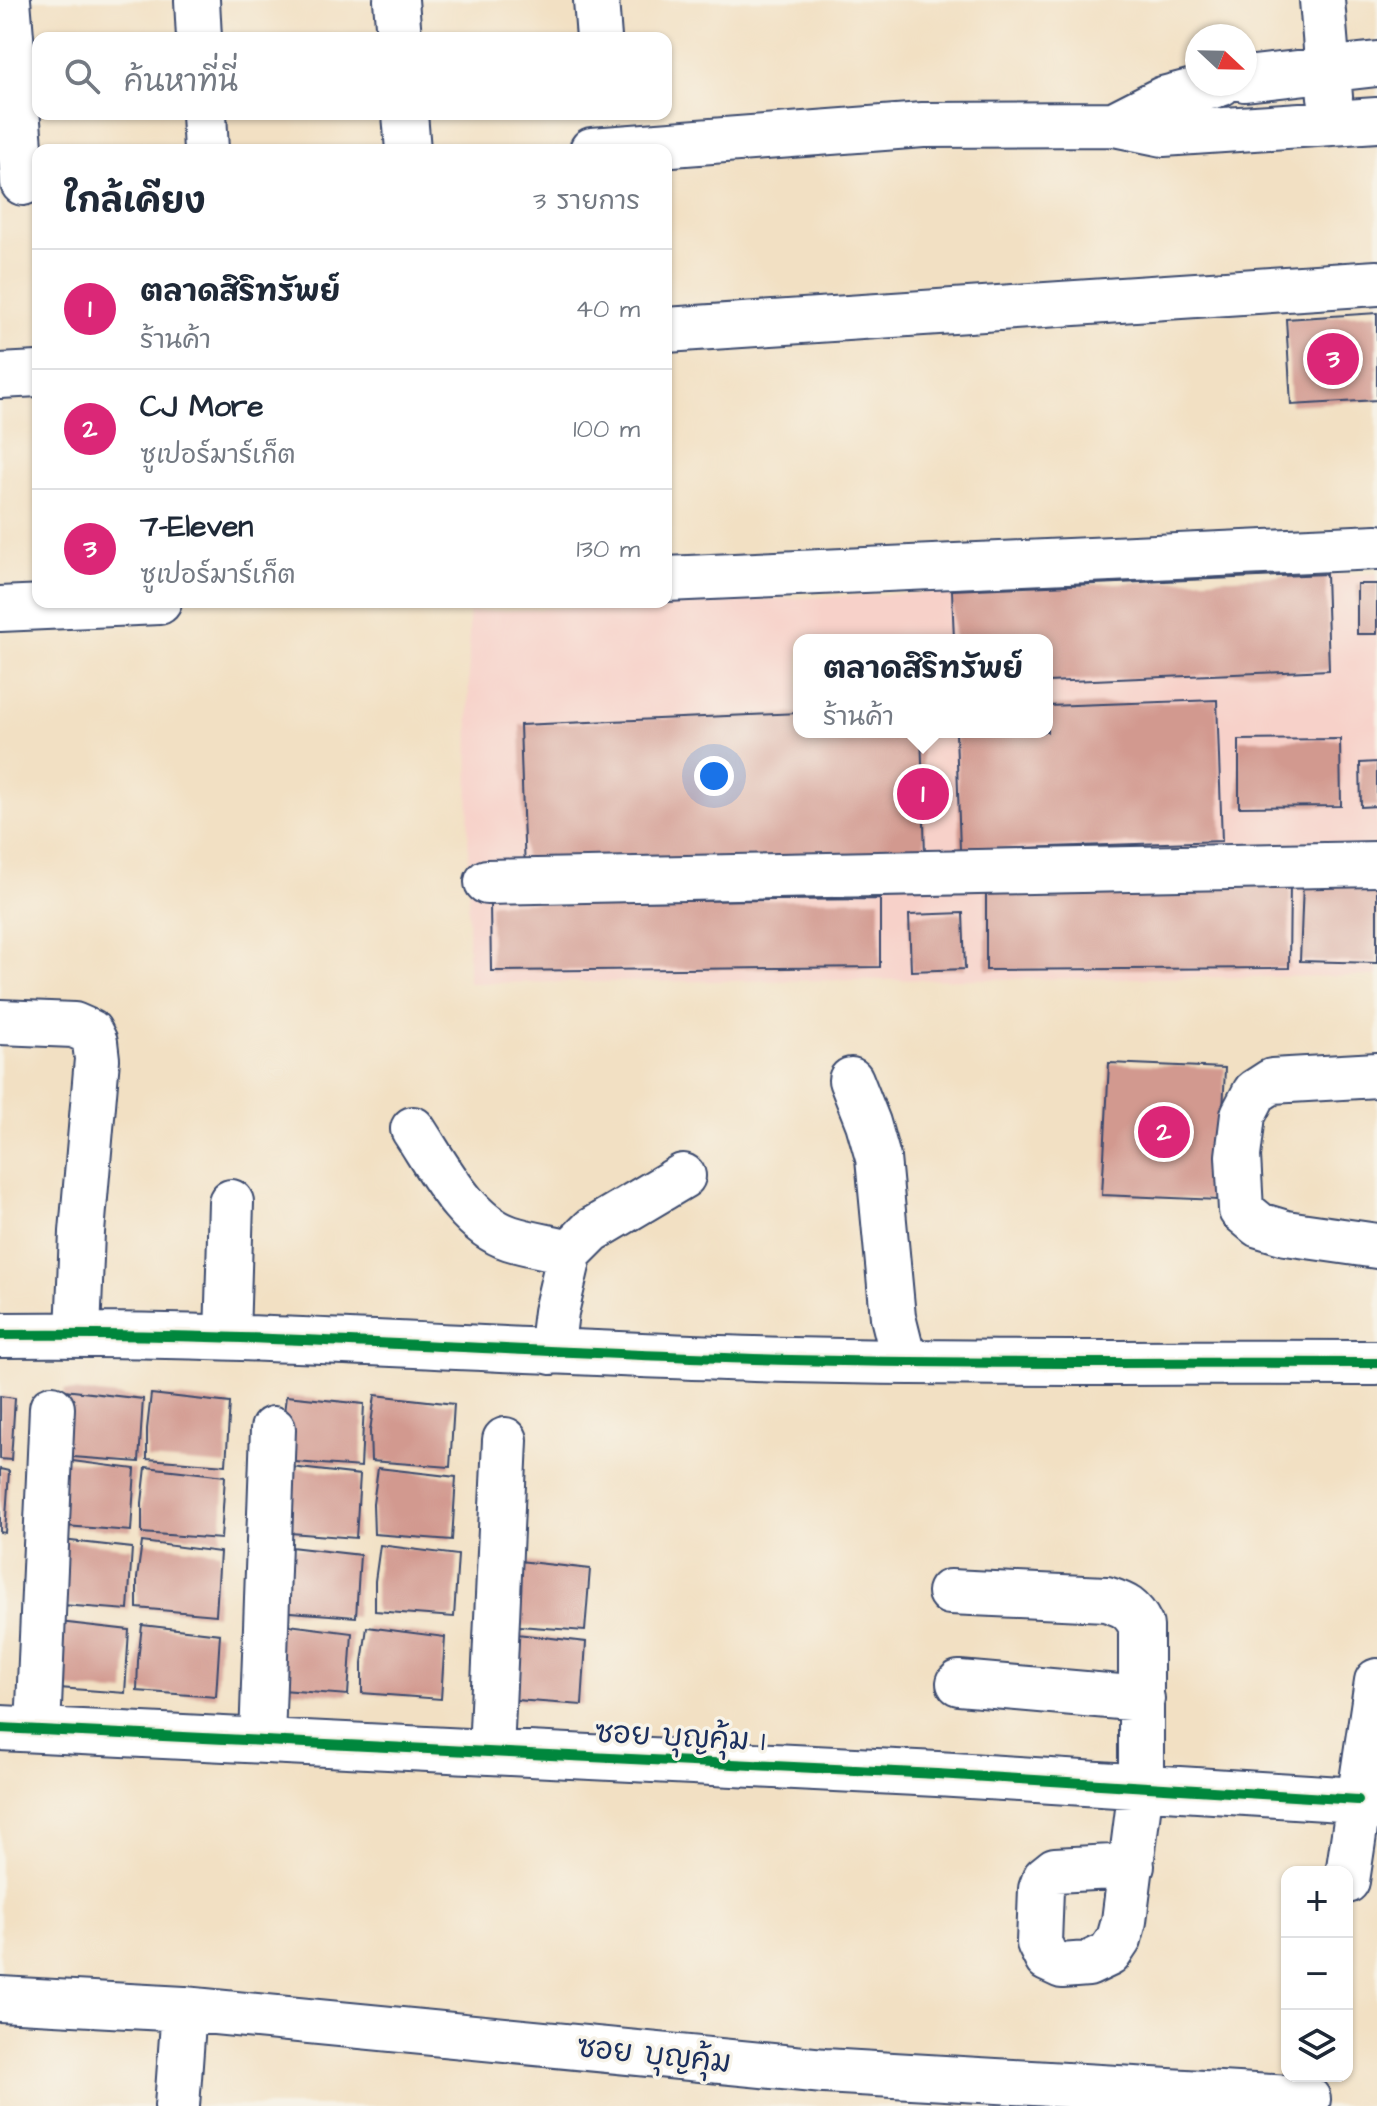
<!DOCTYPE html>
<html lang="th">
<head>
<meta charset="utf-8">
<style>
	:root { --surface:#fff; --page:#f2f2f3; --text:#1f2937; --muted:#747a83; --line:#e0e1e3; --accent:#db2777 }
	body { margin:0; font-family:"Architects Daughter","Playpen Sans Thai",sans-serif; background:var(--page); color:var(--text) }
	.controls { position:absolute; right:24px; bottom:24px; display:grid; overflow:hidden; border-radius:16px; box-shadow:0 2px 6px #0004 }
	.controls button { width:72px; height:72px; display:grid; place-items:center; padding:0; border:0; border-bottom:2px solid var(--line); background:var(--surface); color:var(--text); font:40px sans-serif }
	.compass { position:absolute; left:1185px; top:24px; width:72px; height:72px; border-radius:50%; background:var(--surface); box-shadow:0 2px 6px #0004; rotate:112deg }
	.you { position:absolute; left:714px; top:776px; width:28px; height:28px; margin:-20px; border:6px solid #fff; border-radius:50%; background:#1a73e8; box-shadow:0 0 0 12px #1a73e833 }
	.badge { display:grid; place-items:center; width:52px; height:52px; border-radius:50%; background:var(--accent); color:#fff; font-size:26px; font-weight:700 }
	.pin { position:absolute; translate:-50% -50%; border:4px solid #fff; box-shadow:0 2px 8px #0006 }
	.popup { position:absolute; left:793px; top:634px; width:260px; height:104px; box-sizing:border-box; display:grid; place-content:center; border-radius:16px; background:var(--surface); filter:drop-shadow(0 2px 6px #0005); font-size:26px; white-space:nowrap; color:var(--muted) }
	.popup b { font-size:30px; color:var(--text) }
	.popup::after { content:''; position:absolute; left:50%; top:100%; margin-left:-16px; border:16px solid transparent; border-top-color:var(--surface) }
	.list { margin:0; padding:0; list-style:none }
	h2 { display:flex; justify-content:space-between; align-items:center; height:104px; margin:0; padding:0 32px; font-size:34px }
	h2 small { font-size:26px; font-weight:400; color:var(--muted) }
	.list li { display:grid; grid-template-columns:52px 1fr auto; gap:24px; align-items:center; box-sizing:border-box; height:120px; padding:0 32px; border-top:2px solid var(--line) }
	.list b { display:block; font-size:30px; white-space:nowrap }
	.list p { margin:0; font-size:26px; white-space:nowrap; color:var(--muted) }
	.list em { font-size:26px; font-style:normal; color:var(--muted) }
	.icon { flex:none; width:44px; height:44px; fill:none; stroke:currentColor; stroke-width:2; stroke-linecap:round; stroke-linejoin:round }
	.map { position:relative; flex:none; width:1377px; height:2106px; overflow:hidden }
	.search { position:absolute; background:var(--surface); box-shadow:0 2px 6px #0004; left:32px; top:32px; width:640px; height:88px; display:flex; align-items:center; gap:20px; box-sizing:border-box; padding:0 28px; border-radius:16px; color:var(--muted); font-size:30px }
	.panel { position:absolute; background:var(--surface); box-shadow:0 2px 6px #0004; left:32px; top:144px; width:640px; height:464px; border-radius:16px }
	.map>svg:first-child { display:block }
</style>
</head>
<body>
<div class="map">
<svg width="1377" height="2106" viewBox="0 0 1377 2106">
	<rect width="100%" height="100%" fill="#f7f3e8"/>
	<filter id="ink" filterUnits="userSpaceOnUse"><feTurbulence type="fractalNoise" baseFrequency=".0125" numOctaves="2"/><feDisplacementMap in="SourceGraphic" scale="16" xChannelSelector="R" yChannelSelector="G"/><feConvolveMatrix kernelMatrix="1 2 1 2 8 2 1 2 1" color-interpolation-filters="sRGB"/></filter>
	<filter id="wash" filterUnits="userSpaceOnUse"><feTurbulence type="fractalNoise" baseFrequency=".006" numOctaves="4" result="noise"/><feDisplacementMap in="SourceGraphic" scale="32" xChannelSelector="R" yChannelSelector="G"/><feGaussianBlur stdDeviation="1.8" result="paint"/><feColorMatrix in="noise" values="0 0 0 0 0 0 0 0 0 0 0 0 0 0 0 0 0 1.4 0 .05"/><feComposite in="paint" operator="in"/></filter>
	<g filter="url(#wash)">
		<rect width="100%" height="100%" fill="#f2e0c3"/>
		<path fill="#f7d1c9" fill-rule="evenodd" d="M1377,573V976L468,983L469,612ZM799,640H1047V732H799Z"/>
		<g id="blocks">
			<path fill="#d2998f" d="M1377,313V400L1291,405L1286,319Z
				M1326,574L1329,670L1047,682V640H954L952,590Z
				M1357,584H1377V634H1357Z
				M1217,700L1222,841L960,850L956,732H1047V706Z
				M799,713V732H921L925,854L525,872L520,725Z
				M1340,739L1341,806L1239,807V740Z
				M1377,762V806L1361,807L1360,763Z
				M1290,881L1289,968L986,970V883Z
				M1303,882L1377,884V963L1300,961Z
				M880,899V967L491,971L490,903Z
				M963,913L965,969L911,971L909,915Z
				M1109,1063L1225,1068L1219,1200L1102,1195Z
				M64,1390L143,1399L139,1462L60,1456Z
				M151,1394L230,1403L226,1465L147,1459V1429Z
				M375,1395L454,1404L450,1467L371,1461L370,1431Z
				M0,1396L15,1398L11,1460L0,1459Z
				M286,1396L364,1404L361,1467L282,1461V1431Z
				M57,1459L135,1469L131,1531L52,1525Z
				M282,1466L360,1475L356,1538L277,1532Z
				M146,1467L225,1476L221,1539L142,1533V1503Z
				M378,1468L456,1477L452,1540L374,1534L373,1504Z
				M0,1469L9,1471L5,1533L0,1532Z
				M53,1539L132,1548L128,1610L49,1604Z
				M142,1542L220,1552L216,1615L137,1608V1578Z
				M380,1545L458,1555L454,1617L375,1611V1581Z
				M282,1546L360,1555L356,1617L277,1611Z
				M510,1560L590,1569L585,1631L506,1625Z
				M50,1621L129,1630L125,1693L46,1687Z
				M273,1623L352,1633L348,1695L269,1689Z
				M142,1625L220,1634L216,1697L137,1691L138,1661Z
				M367,1627L445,1637L441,1699L362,1693V1663Z
				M508,1633L586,1642L582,1705L503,1699Z"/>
		</g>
	</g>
	<g filter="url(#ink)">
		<use href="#blocks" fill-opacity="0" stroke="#3b4a6d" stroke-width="2"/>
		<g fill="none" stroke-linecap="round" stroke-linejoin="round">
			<defs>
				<path id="minor" d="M8,0L23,183
					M197,0L199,38
					M396,0L399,38
					M596,0L599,38
					M1322,0L1330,97
					M1245,79L1377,64
					M204,114L206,150
					M405,114L408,150
					M1114,124L1163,99L1220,84
					M592,150L923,125L1114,124L1163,134L1377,120
					M666,330L1377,283
					M0,376L38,374
					M666,579L1377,547
					M0,609L159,602
					M487,882L1377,864
					M0,1022L74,1025L90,1032L95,1042L97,1059L82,1232L78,1334
					M1377,1075L1272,1081L1255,1092L1243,1115L1238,1156L1241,1210L1259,1225L1286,1233L1377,1246
					M851,1080L868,1123L878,1158L893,1317L904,1361
					M413,1129C437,1165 466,1224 510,1238C529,1244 550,1247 570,1252
					M0,1335C252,1332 503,1352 754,1359C961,1365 1170,1362 1377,1363
					M227,1337L231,1202
					M551,1352L556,1312L570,1252L592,1230L683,1176
					M950,1592L1106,1599C1125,1605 1132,1608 1141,1626V1786L1124,1921L1119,1939L1109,1954L1088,1964L1062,1966L1047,1959L1039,1943L1041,1889L1045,1878L1055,1870L1132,1866
					M959,1683L1142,1699
					M0,1728L937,1774L1358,1800
					M38,1729L52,1408
					M262,1740L273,1429
					M491,1752L505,1440
					M1347,1881L1377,1681
					M0,1999L184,2009L824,2071L1308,2099
					M177,2106L184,2009"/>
			</defs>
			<use href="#minor" stroke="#3b4a6d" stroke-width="48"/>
			<use href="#minor" stroke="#fff" stroke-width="44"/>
			<defs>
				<path id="cycleway" d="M0,1335C252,1332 503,1352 754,1359C961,1365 1170,1362 1377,1363
					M0,1728L937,1774L1358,1800"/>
			</defs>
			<use href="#cycleway" stroke="#f7f3e8" stroke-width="15"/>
			<use href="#cycleway" stroke="#00873e" stroke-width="10"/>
		</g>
	</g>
	<g text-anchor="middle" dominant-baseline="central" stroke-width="7" stroke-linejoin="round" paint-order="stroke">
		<g font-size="30" fill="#1b2f5e" stroke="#f7f3e8">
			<text transform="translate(680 1737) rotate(3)">ซอย บุญคุ้ม 1</text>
			<text transform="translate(654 2055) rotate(6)">ซอย บุญคุ้ม</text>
		</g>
	</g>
</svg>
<div class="controls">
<button>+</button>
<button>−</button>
<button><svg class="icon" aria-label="layers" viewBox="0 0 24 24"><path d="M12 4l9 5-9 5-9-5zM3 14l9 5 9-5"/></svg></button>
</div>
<svg class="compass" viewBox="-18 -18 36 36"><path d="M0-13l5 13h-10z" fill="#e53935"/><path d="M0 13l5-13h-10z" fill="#747a83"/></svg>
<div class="you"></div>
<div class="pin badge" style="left:923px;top:794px">1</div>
<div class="popup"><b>ตลาดสิริทรัพย์</b>ร้านค้า</div>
<div class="pin badge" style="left:1164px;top:1132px">2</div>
<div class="pin badge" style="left:1333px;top:359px">3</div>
<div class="search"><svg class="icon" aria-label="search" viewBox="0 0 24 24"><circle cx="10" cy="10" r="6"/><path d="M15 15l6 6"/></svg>ค้นหาที่นี่</div>
<section class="panel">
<h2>ใกล้เคียง<small>3 รายการ</small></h2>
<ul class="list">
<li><span class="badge">1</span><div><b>ตลาดสิริทรัพย์</b><p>ร้านค้า</p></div><em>40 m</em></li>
<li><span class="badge">2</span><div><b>CJ More</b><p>ซูเปอร์มาร์เก็ต</p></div><em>100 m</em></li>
<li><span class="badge">3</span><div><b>7-Eleven</b><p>ซูเปอร์มาร์เก็ต</p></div><em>130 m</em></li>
</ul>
</section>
</div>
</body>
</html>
